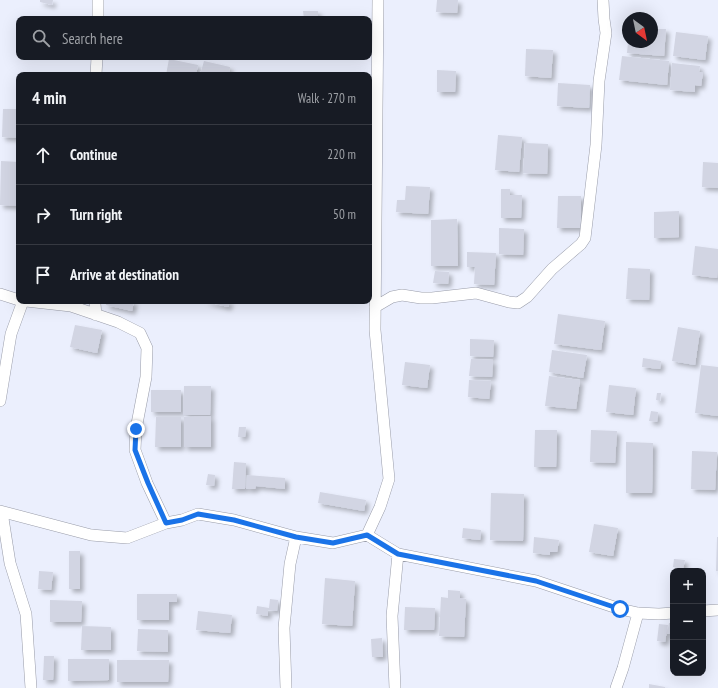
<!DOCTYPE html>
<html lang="en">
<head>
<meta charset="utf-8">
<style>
	:root { --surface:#171b24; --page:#20242c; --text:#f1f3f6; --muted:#9ea1a6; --line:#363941 }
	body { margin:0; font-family:"PT Sans Narrow",sans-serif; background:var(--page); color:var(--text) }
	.controls { position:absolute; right:12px; bottom:12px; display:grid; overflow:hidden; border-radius:8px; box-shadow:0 4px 16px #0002 }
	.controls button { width:36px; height:36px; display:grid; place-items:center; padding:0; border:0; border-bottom:1px solid var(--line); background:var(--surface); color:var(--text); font:20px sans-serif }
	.compass { position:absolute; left:622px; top:12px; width:36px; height:36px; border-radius:50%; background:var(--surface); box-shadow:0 4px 16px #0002; rotate:147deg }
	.stop { position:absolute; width:12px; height:12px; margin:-9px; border:3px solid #1a73e8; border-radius:50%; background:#fff }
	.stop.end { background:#1a73e8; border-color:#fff; box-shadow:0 1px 4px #0008 }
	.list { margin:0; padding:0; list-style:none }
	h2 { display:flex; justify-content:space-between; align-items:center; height:52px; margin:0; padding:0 16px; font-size:17px }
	h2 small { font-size:13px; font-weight:400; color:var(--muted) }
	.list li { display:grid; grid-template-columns:26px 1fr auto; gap:12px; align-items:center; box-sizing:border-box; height:60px; padding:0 16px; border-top:1px solid var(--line) }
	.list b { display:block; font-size:15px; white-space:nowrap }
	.list em { font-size:13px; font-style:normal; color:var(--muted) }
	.icon { flex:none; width:22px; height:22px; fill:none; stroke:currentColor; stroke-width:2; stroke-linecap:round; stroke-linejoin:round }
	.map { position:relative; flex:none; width:718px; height:688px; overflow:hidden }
	.search { position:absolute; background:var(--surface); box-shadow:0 4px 16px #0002; left:16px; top:16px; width:356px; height:44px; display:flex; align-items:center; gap:10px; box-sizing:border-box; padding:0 14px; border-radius:8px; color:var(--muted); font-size:15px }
	.panel { position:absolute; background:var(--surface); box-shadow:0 4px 16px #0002; left:16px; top:72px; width:356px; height:232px; border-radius:8px }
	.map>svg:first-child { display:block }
</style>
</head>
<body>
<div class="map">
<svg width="718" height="688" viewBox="0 0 718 688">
	<defs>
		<filter id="shadow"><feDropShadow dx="3.5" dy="3.5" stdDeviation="2" flood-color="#0004"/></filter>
	</defs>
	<rect width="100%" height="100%" fill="#ebeffd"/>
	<path fill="#d2d5e3" filter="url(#shadow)" d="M40,0H53L52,5L40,2Z
		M437,0H458L457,13L436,12Z
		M303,11H318V19H304Z
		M652,29H666L664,56L627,53L628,42H652Z
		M676,32L708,36L705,60L673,56Z
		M526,49L553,50L551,78L525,76Z
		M622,56L669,61L667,85L619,80Z
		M169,59L198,65L196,75H166Z
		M204,61L230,67L229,75H200Z
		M672,63L700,66L699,72H703L701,86L695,85V92L670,90Z
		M437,70L456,71L455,92H437Z
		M558,83L590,85L589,108L557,106Z
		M3,109H19V138L2,137Z
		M498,135L522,137L519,172L495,170Z
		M525,143L548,144L547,174L523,173Z
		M1,161L19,162V206L0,205Z
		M703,162L718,163V188L702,187Z
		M406,186L430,187L428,214L396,212L397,200H405Z
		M501,189H510V195H522L521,218H501Z
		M558,196H581V228H557Z
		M679,211V237L654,238V212Z
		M457,219L458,266H431V220Z
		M499,228L524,229L523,255L499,254Z
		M695,246L718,249V271L717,278L692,275Z
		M467,252L496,253L494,285L474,284L475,267H467Z
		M628,268L650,269L649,300L626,299Z
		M435,271L449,272L448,284L433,283Z
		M107,301H134L132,311L106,305Z
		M203,301H230L228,307Z
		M558,314L605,321L601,350L554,344Z
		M75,325L102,330L97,353L70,347Z
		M678,327L700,331L695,365L672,361Z
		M470,339L494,340L493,357L470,356Z
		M552,350L587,355L583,378L549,372Z
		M643,358L661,361L660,369L642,367Z
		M471,359L493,360L492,377L469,376Z
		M405,362L430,365L427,388L402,385Z
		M701,365L718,367V416L695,413Z
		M549,376L580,380L576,409L545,406Z
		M469,380L491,381L489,399L468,397Z
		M609,385L636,388L633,415L606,412Z
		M184,386H211L210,415H183Z
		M151,390H181V412H151Z
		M657,393H661L660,401L656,400Z
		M651,411L658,412L657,422L649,421Z
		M211,416V447H184V417Z
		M156,417H181V447H155Z
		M239,427H246L245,437H238Z
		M535,430H557L556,467H534Z
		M591,430L617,431L615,463L590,462Z
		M626,442L653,443L652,493H626Z
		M692,451L717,452L715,490L691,489Z
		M234,462L246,463L245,489H232Z
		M208,474L215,475L214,486L206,485Z
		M247,475L285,478V489L256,486L255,489H246Z
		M320,492L366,500L364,511L318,503Z
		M491,493L524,494L523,541L490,540Z
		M594,524L618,528L613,556L589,552Z
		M463,528L481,530L480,540L462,538Z
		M534,537L559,540L557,552H550V555L533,553Z
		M717,537H718V571H716Z
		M69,551H80V589H69Z
		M674,559L685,560L683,569L673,567Z
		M39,571L53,572L51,590L38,589Z
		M325,578L355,581L352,626L322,624Z
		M448,590L460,591V598L466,599L464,637L439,636L441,597L448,598Z
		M137,594H177V602H169V620H137Z
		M270,599L278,600L277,611L268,610V616L256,614L257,606L269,608Z
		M50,600L82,601L81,622H50Z
		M405,607L435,608L434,630H404Z
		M198,611L232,615L230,633L196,630Z
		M669,623H673V634H667Z
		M659,624L668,625L665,642L657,641Z
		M82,626L111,627V650H81Z
		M138,629L168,630V652L137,651Z
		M382,638L383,657H372L371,639Z
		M44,656H54L53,680H43Z
		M68,659H109V680L68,681Z
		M117,660H169L168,682H117Z
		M649,684L665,687V688H649Z"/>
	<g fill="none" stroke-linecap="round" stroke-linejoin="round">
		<defs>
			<path id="minor" d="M98,19V0
				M96,75L97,57
				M0,294L19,300
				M26,301L71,306L118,322L140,333L147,348L146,377L136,429L135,450L147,483L166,523
				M95,301V304L96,315
				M375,307L392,297L402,295L421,298H432L476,293L509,302L518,303L527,297L552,269L581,244L585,238L596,145L599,81L606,33L604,19L603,0
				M0,401L11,334L23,301
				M0,511L91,535L127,538L166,523L182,520L198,514L234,520L296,537L333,543L367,535L398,554L536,581L620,609L638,613L659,614L673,613
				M2,512L10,563L26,614L31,688
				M367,535L380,507L389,479L375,330L378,0
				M703,611L718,610
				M286,688L284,628L290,564L296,537
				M395,688L392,616L398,554
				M616,688L623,668L638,613"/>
		</defs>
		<use href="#minor" stroke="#999ca9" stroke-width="12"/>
		<use href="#minor" stroke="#fff" stroke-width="11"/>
	</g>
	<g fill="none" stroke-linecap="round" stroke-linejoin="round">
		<path stroke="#1a73e8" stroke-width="5" d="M136,429L135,450L148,483L166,523L182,520L198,514L234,520L296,537L333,543L367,535L398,554L536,581L620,609"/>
	</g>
</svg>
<div class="controls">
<button>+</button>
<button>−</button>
<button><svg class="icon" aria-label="layers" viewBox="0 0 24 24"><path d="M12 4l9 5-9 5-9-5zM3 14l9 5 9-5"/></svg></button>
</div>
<svg class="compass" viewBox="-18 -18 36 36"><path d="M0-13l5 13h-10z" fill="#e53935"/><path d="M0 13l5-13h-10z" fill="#9ea1a6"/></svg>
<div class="stop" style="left:620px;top:609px"></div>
<div class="stop end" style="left:136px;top:429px"></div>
<div class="search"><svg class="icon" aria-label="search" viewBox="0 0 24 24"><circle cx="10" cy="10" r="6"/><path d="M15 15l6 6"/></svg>Search here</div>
<section class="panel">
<h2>4 min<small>Walk · 270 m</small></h2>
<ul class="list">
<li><svg class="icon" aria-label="ahead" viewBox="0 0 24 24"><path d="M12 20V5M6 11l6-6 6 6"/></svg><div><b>Continue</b></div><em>220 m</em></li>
<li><svg class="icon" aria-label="right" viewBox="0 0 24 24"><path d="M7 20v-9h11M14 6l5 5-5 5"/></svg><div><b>Turn right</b></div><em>50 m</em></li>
<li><svg class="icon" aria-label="arrive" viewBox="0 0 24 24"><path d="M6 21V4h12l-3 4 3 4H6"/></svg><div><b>Arrive at destination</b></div></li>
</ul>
</section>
</div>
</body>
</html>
